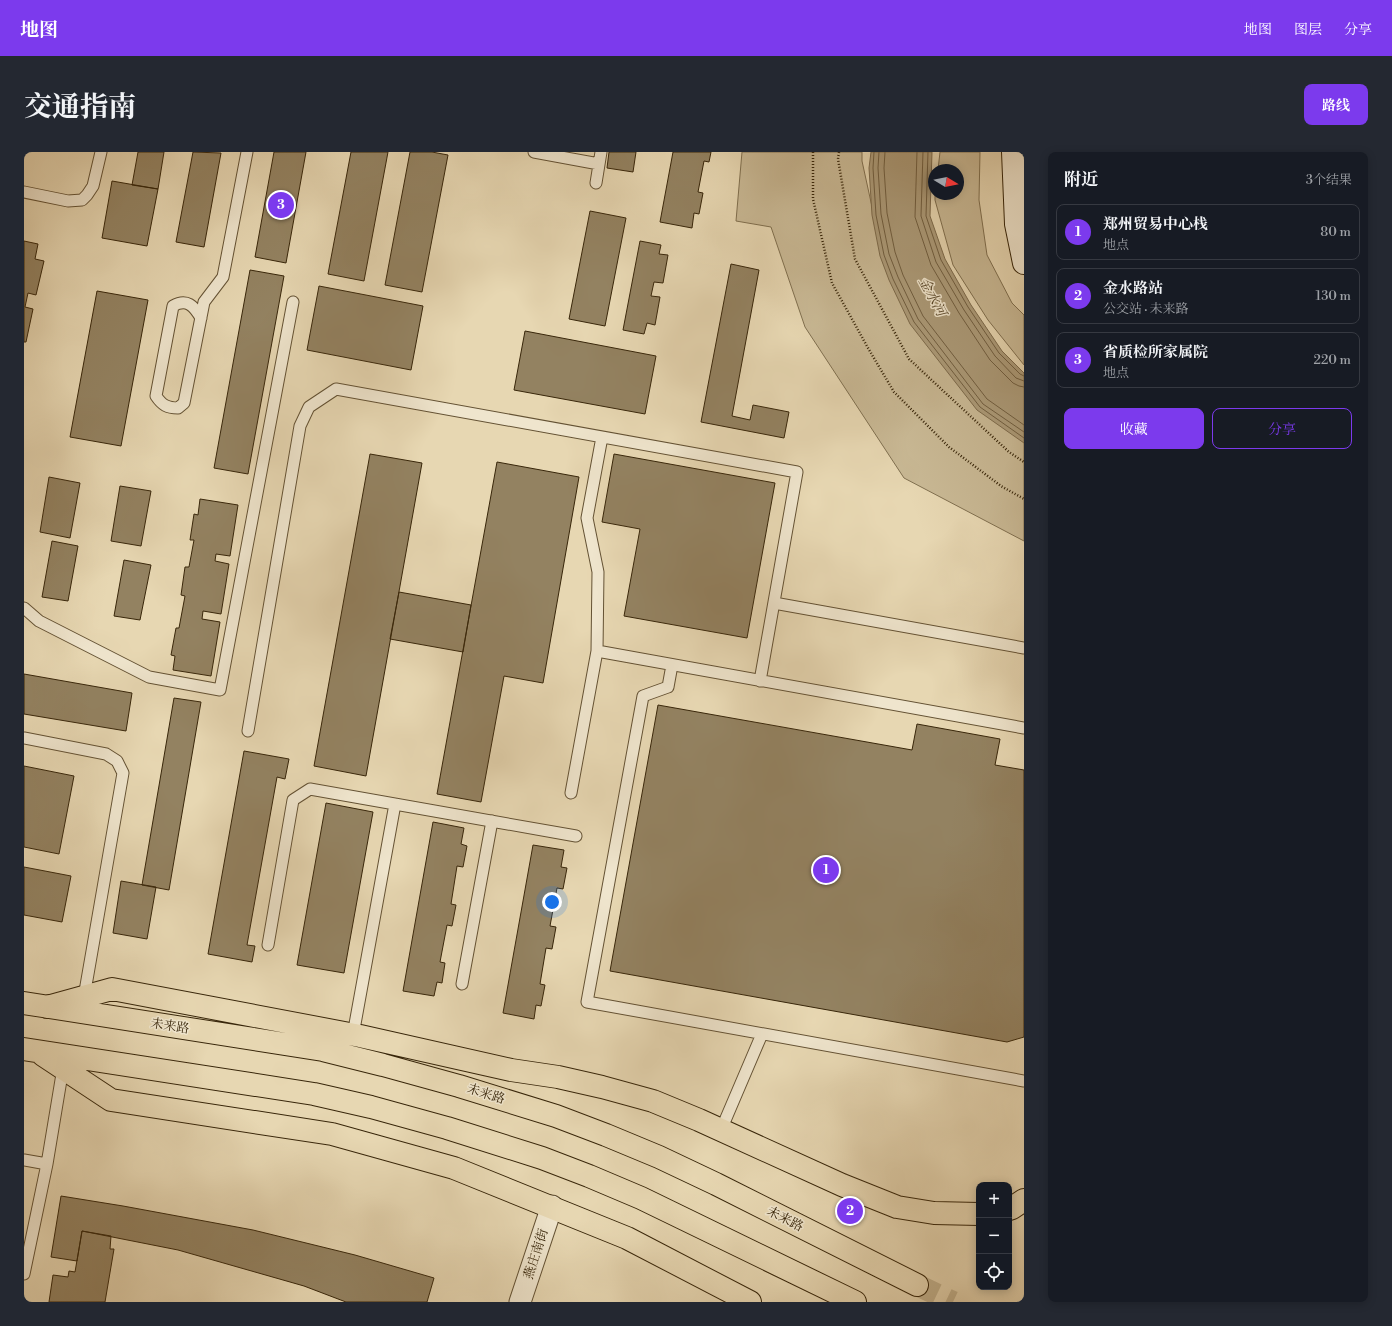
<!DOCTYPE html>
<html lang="zh">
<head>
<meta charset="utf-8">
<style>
	:root { --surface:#171b24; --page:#242831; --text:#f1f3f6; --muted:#9ea1a6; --line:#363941; --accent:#7c3aed }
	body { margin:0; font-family:"Libre Bodoni","Noto Serif SC",serif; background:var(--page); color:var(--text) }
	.controls { position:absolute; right:12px; bottom:12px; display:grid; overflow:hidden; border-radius:8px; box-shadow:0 2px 10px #0003 }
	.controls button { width:36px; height:36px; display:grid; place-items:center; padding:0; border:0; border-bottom:1px solid var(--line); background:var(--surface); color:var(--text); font:20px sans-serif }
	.compass { position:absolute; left:904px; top:12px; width:36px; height:36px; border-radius:50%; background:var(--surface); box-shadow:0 2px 10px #0003; rotate:100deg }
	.you { position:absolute; left:528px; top:750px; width:14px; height:14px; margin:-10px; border:3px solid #fff; border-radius:50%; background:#1a73e8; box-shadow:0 0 0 6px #1a73e833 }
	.badge { display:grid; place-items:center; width:26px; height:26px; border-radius:50%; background:var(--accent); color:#fff; font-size:13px; font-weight:700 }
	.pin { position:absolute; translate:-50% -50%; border:2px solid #fff; box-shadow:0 1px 4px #0006 }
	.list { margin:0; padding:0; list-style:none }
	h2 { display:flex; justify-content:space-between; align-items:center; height:52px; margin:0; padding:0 16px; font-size:17px }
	h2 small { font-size:13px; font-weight:400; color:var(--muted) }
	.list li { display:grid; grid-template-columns:26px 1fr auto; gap:12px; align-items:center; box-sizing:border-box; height:56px; margin:0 8px 8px; padding:0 8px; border:1px solid var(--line); border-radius:8px }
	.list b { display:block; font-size:15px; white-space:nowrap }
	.list p { margin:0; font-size:13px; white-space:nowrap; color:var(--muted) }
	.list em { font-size:13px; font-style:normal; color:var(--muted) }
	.actions { display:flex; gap:8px; padding:12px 16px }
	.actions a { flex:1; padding:9px 0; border:1px solid var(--accent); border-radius:8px; text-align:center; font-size:14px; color:var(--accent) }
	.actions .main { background:var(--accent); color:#fff }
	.icon { flex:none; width:22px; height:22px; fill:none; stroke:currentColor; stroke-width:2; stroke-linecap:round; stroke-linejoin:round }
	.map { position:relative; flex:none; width:1000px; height:1150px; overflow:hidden; border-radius:8px }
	header { display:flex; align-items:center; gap:24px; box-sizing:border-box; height:56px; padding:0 20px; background:var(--accent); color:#fff }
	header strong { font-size:19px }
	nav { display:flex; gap:22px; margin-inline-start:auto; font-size:14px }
	.intro { display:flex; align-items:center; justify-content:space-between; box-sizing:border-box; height:96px; padding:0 24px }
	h1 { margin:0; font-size:28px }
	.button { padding:10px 18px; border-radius:8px; background:var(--accent); color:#fff; font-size:14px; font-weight:700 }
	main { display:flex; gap:24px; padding:0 24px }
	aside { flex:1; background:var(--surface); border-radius:8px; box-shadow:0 2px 10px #0003 }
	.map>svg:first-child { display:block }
</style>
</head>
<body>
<header>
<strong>地图</strong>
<nav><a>地图</a><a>图层</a><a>分享</a></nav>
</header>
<div class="intro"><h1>交通指南</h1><a class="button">路线</a></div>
<main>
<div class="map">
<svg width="1000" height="1150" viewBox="0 0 1000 1150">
	<rect width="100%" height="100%" fill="#e7d7b2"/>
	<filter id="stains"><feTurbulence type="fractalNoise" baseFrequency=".005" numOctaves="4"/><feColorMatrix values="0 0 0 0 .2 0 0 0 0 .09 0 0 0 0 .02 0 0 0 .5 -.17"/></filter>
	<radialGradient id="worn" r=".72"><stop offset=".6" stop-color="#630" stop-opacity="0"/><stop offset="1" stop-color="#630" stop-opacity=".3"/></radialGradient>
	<path fill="#c9b995" stroke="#807050" d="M718,0H838V9L862,119L1000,291V389L880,326L781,175L747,75L712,69Z
		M916,0H956L955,48L963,103L988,151L1000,163V213L964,168L929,113L911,48V42H934V18H914Z"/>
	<path fill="#ac9b79" stroke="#7e6c4d" d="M847,0H908L906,64L921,107L947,153L978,199L1000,221V291L953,258L886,172L865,128L856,104L848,63L845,16Z"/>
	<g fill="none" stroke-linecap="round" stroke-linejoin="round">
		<path stroke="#726042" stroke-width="1" d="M850,0L849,16L852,63L860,103L869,127L890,170L956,255L1000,286
			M855,0L854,16L857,62L865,102L874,125L894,167L959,252L1000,280
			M861,0L860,16L863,61L871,100L879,123L899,164L963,247L1000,273
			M893,0L891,65L907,113L935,161L966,208L989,231L995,234L1000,235
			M899,0L897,64L912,110L940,158L971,204L992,226L1000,229
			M904,0L902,64L917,108L944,155L975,201L996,222L1000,224"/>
	</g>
	<path fill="#938261" stroke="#38260a" d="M114,0H140L134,37L108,33Z
		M169,0L197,1L180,95L152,90Z
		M250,0H282L262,111L231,105Z
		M327,0H364L340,129L304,122Z
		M386,0H408L424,3L398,140L361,133Z
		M585,0H612L609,20L583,16Z
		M649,0H687L685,10L680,9L674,40L679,41L675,62L670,61L668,76L636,70Z
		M88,29L134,37L123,94L78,86Z
		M566,59L602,66L581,174L545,167Z
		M0,89L14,92L11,107L20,109L12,143L4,141L1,155L9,157L2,190H0Z
		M616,89L637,93L635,102L644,103L639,131L630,130L627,144L636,145L631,173L623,171L620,182L599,178Z
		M707,112L735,118L708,264L726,268L729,253L765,260L760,286L677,270Z
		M226,118L260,124L224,322L190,316Z
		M295,134L399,154L387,218L283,198Z
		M73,139L124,148L97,294L46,285Z
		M501,179L632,204L621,262L490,238Z
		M346,302L398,311L342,624L290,614Z
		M590,302L751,331L723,486L600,464L616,377L578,370Z
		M473,310L555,325L519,531L480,524L457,650L413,642Z
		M25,325L56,331L46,386L16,380Z
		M96,334L127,339L117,394L87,389Z
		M176,347L214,353L206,404L192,402L191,409L205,412L197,462L179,459L178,467L196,470L187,524L149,518L151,504L147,503L152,476H155L161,444L157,443L161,415H165L170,388H166L170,362L174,363Z
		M28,389L54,394L44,449L18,445Z
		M100,408L127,413L116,468L90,464Z
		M375,440L447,453L439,500L366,487Z
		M0,522L108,541L102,579L0,562Z
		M150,546L177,550L145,738L118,733Z
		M634,553L888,598L893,572L976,587L971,613L1000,618V885L983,890L586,819Z
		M220,599L265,607L261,627L253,625L223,793L231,794L228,810L184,802Z
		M0,614L50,624L35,702L0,695Z
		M302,651L349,660L320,821L273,813Z
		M409,670L440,676L437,692L443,694L439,715L433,714L427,752L432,753L428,774L423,773L416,810L421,811L418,831L413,830L410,844L379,839Z
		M509,693L540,698L537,715L543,716L539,737L533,736L526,774L532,775L528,797L522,796L516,832L521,833L517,854L512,853L510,867L479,861Z
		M0,715L47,724L38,770L0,763Z
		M97,729L132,735L123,787L89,781Z
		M37,1044L99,1054L229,1078L331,1103L410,1126L403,1150H322L280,1134L154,1098L58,1079L53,1109L27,1105Z
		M58,1079L87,1084L86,1097H90L81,1150H25L29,1123L44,1125L45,1119L51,1120Z"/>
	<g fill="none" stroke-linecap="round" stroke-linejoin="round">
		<path stroke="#c4b490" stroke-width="22" stroke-dasharray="22 11" stroke-linecap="butt" d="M893,1133L929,1150"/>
		<defs>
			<path id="lane" d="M510,0L575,12
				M572,31L577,0
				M0,40L44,49L58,48L63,43L69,34L77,0
				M177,166C170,154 163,146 149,154L132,244C138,253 143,256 154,256L160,251L180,150L199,125L223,0
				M750,451L1000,496
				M0,456L15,469L125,525L196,538L269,150
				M573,499L574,420L563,366L578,285
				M648,513L644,535L619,544L563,850L1000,929
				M224,579L276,274L285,255L312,237L773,320L736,529
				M0,586L82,602L93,609L99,621L60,845
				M547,641L573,499L1000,576
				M244,793L269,648L286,637L552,684
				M438,832L468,669
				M329,883L371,652
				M697,978L738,882
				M0,1008L23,1012
				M0,1122L23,1012L39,916"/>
			<path id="street" d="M496,1150L528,1054"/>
			<path id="secondary" d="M989,0L992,72L1000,111"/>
			<path id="primary" d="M0,851L299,898L359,913L435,934L532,964L582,983L635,1005L692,1032L893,1133
				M23,855L88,837L336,884L487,918L534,925L578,935L629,949L675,968L818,1033L873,1055L910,1061L955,1062
				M0,897L290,942L347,955L423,976L518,1006L565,1024L617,1046L831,1150
				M19,903L87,948L308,982L430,1016L603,1086L726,1150
				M985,1057L988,1056L1000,1048"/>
		</defs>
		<use href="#lane" stroke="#645234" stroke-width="13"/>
		<use href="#street" stroke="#645234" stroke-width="23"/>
		<use href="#secondary" stroke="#38260a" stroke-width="24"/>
		<use href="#primary" stroke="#38260a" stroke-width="24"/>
		<path stroke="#38260a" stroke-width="2.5" stroke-dasharray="1 2" stroke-linecap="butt" d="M789,0V47L808,131L844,196L870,240L925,295L977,334L1000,347
			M815,0L814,7L831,107L885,207L985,300L1000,310"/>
		<use href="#lane" stroke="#efe5cd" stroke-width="11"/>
		<use href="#street" stroke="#efe5cd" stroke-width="21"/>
		<use href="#secondary" stroke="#efe5cd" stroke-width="22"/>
		<use href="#primary" stroke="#e7d7b2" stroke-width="22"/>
	</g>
	<g text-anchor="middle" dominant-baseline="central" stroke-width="3" stroke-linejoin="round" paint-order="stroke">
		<g font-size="13" fill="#38260a" stroke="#efe5cd">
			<text transform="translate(146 874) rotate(9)">未来路</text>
			<text transform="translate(462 942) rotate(17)">未来路</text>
			<text transform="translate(761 1067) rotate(27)">未来路</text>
			<text transform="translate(512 1102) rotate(-72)">燕庄南街</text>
		</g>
		<g font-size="14" font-style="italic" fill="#5b492b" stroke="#efe5cd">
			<text transform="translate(908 145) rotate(62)">金水河</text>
		</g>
	</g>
	<rect width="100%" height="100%" filter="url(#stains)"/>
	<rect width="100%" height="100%" fill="url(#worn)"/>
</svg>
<div class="controls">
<button>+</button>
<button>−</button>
<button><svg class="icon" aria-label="locate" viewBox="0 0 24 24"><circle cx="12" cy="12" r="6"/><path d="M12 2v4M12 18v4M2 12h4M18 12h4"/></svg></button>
</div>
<svg class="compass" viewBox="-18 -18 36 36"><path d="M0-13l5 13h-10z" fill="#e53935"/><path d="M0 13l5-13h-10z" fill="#9ea1a6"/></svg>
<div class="you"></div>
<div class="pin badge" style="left:802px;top:718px">1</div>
<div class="pin badge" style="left:826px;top:1059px">2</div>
<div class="pin badge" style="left:257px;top:53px">3</div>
</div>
<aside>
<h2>附近<small>3个结果</small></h2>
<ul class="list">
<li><span class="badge">1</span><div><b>郑州贸易中心栈</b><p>地点</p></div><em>80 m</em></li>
<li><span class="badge">2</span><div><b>金水路站</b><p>公交站 · 未来路</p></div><em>130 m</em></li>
<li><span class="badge">3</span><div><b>省质检所家属院</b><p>地点</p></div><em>220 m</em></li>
</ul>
<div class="actions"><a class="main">收藏</a><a>分享</a></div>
</aside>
</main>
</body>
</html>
